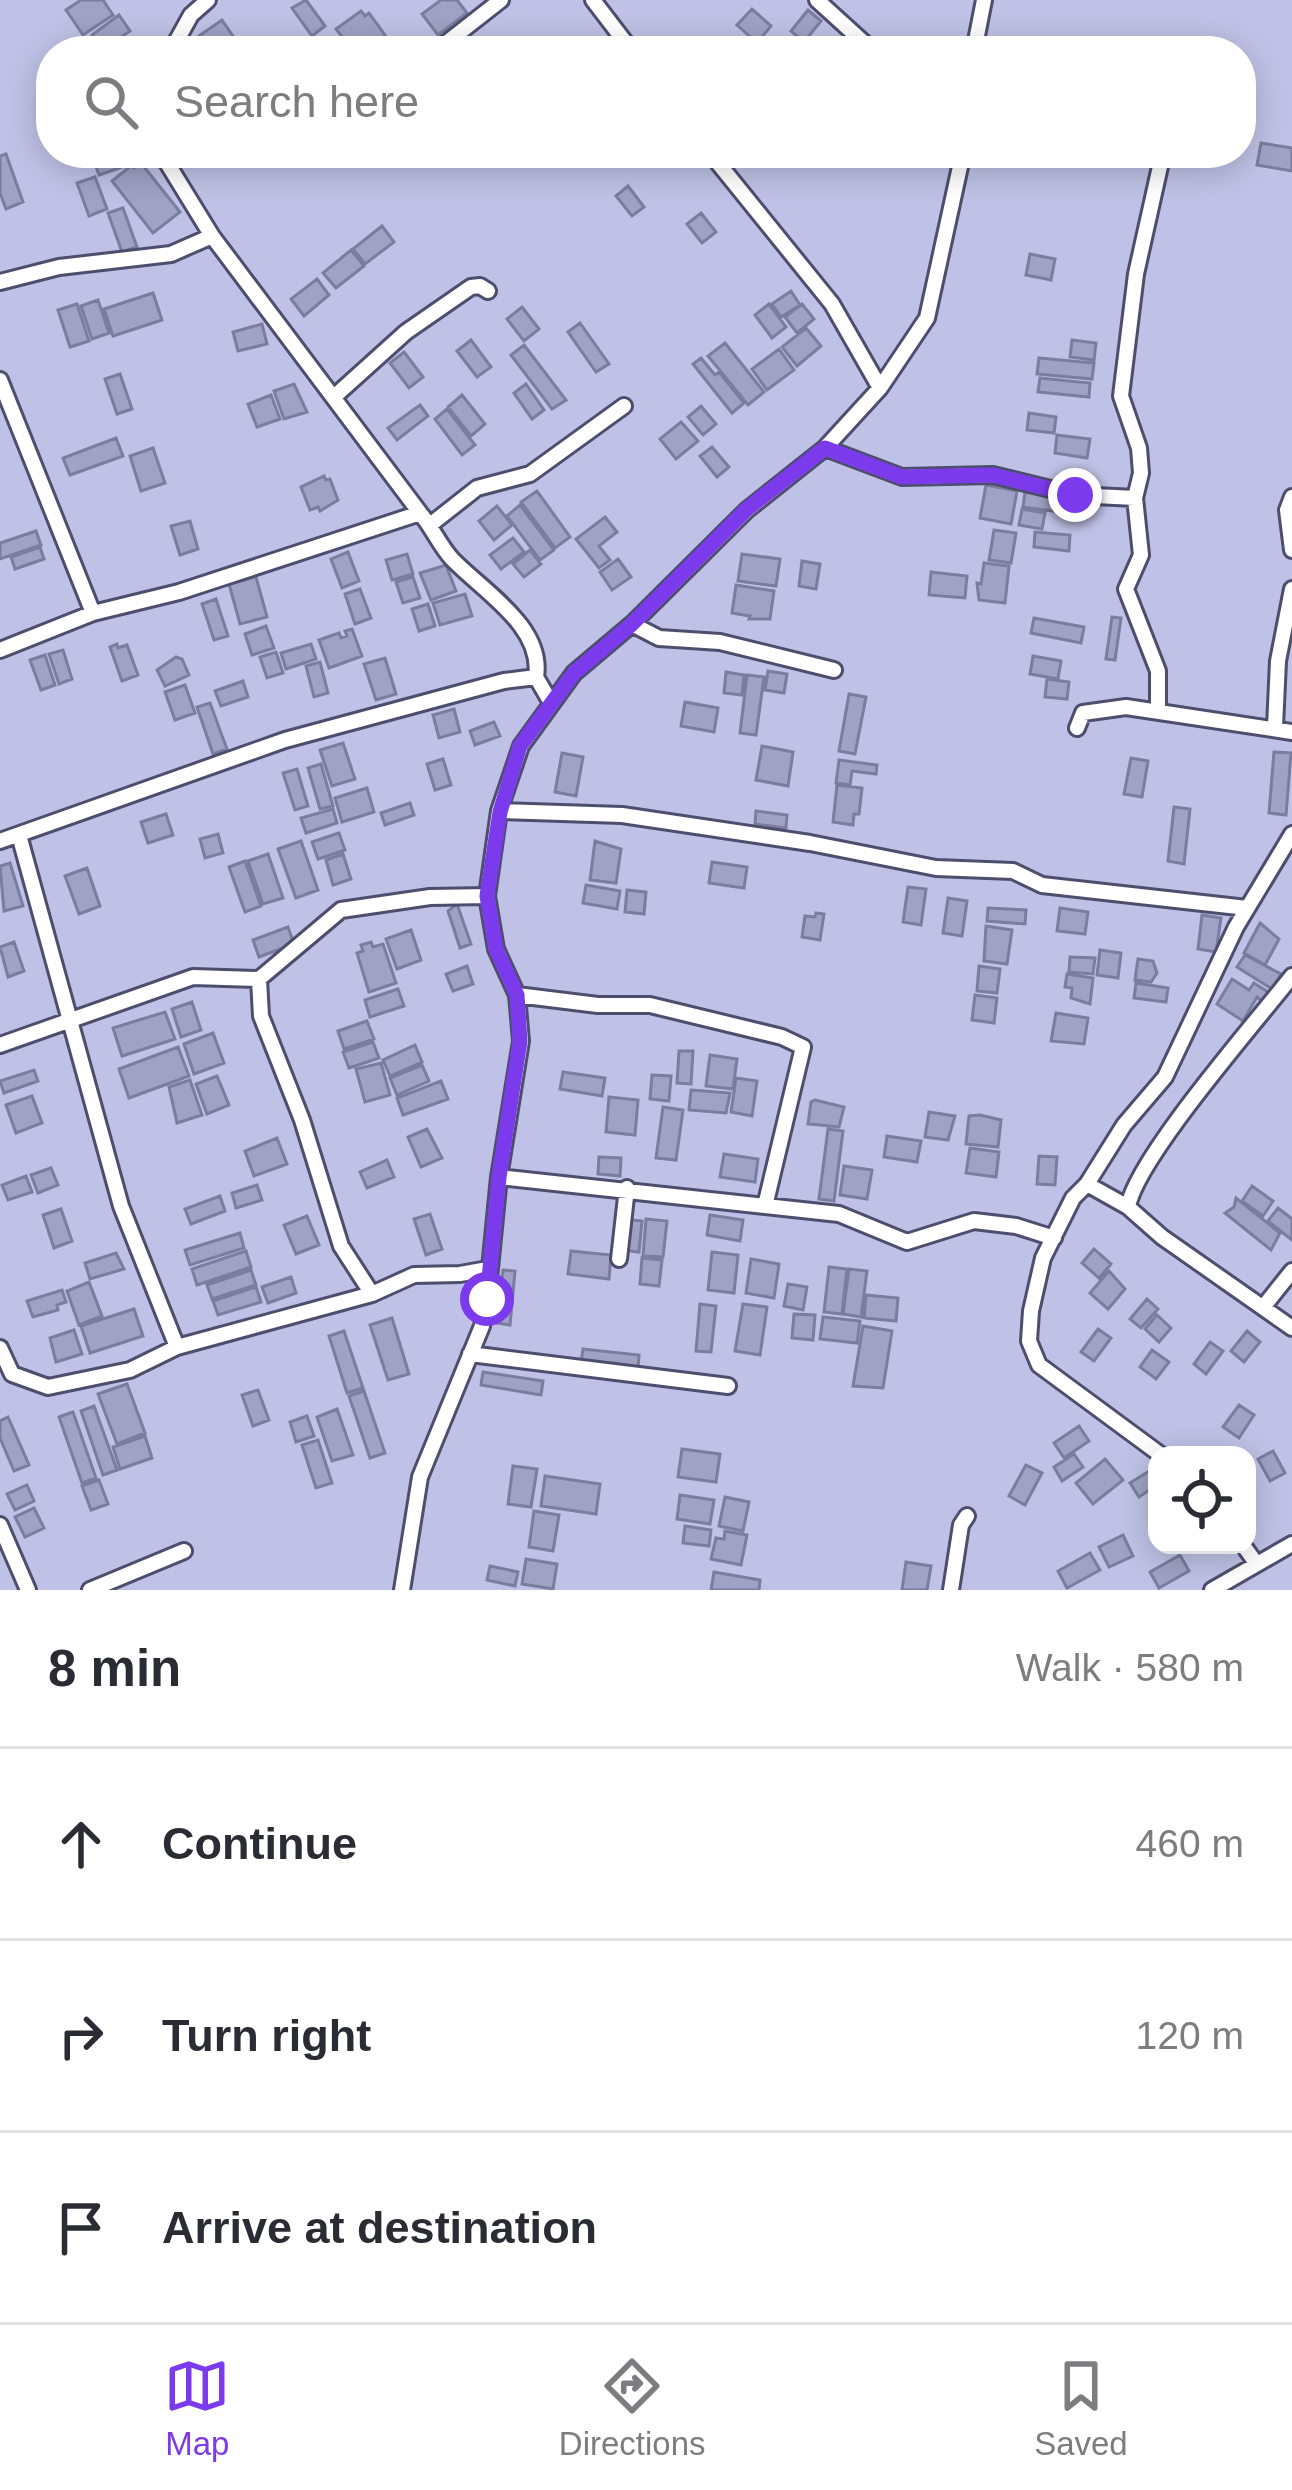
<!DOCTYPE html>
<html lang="en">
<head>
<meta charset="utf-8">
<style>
	:root { --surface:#fff; --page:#f2f2f3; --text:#2b2b33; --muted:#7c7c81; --line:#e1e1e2; --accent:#7c3aed }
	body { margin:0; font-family:Arial,sans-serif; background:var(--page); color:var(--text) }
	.controls { position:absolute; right:36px; bottom:36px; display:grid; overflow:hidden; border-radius:24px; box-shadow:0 6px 30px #0003 }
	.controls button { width:108px; height:108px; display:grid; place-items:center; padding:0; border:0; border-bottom:3px solid var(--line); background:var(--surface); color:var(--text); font:60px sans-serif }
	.stop { position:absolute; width:36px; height:36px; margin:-27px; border:9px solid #7c3aed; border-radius:50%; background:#fff }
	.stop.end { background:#7c3aed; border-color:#fff; box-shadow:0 3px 12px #0008 }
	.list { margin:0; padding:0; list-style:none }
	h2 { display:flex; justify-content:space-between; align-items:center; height:156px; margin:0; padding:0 48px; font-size:51px }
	h2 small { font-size:39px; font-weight:400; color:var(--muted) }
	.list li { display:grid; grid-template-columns:78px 1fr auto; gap:36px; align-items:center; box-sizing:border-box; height:192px; padding:0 48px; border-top:3px solid var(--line) }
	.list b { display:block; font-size:45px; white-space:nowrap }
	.list em { font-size:39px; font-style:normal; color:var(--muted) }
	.icon { flex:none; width:66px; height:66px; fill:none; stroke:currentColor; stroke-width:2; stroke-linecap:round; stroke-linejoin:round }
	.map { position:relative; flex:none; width:1292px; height:1590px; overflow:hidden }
	.search { position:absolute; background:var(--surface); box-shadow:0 6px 30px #0003; left:36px; right:36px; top:36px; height:132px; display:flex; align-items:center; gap:30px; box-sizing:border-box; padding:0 42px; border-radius:48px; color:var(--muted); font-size:45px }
	.sheet { height:732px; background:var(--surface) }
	nav { display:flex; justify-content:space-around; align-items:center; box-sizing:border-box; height:168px; border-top:3px solid var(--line); background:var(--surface); font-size:33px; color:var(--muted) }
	nav a { display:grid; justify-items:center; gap:6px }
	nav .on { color:var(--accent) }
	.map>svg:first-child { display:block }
</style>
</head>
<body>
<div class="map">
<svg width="1292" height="1590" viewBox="0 0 1292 1590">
	<rect width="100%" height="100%" fill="#bfc2e6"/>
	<path fill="#a0a2c5" stroke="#7a7d9d" stroke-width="3" d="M81,0H103L113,15L83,35L66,10Z
		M306,0L325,26L312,36L292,8Z
		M441,0H457L467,13L438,35L422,14Z
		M752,9L771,26L757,43L737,25Z
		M808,10L821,21L804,42L791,31Z
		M361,11L365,16L369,13L385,35L371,48L353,51L336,29Z
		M119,15L130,31L103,50L92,35Z
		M222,20L237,42L224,51H209L199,36Z
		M1261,143L1292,148V171L1257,165Z
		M106,153H124L128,165L99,175L93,158Z
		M6,154L23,202L6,209L0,193V156Z
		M141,163L180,212L153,233L112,181L132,165L134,168Z
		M95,177L107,209L89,216L77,183Z
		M628,186L644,207L632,216L616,196Z
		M123,208L137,247L122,252L108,213Z
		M701,213L716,232L702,243L687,224Z
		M382,226L394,242L365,264L353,249Z
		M351,250L364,266L336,288L323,273Z
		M1030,254L1055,259L1051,280L1026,275Z
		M317,279L329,295L304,316L291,299Z
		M791,291L800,305L781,317L772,304Z
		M153,293L162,320L113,336L104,309Z
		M98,300L109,333L92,339L81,306Z
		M77,304L89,341L70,347L58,310Z
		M769,304L786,327L772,338L755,315Z
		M802,304L814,319L797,333L785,317Z
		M522,307L539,329L524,341L507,319Z
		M580,323L609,364L596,372L568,332Z
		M262,324L267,344L238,351L233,332Z
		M806,328L821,346L797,366L782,347Z
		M471,340L491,367L477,377L457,351Z
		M1072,340L1096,343L1094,360L1070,357Z
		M725,343L764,392L748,405L708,356Z
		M524,345L566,400L552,409L511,355Z
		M779,349L794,370L767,390L752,369Z
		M404,352L423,377L409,388L390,363Z
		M701,358L715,375L719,372L744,403L732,413L693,364Z
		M1039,358L1094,363L1092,379L1037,374Z
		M120,374L132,409L117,414L105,379Z
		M1040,378L1090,383L1089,397L1038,392Z
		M294,384L307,412L284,419L274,391Z
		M526,384L544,410L532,419L514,393Z
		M271,395L280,419L257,427L248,404Z
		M462,395L485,424L471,436L448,407Z
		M420,405L428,416L397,440L388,428Z
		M701,406L716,424L703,435L688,417Z
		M447,409L475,445L462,455L435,419Z
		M1029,413L1056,417L1054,433L1027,430Z
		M681,422L698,441L676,459L660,439Z
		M1057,435L1090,439L1087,458L1055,453Z
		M116,438L123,456L70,475L63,458Z
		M712,447L729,467L717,477L700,456Z
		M153,448L165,483L141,491L130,456Z
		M324,476L326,480L330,479L338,500L320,511L318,507L310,510L301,487Z
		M986,485L1017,491L1011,524L980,518Z
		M537,491L570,537L555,548L521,502Z
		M1025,492L1069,497L1067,513L1023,507Z
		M520,505L554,550L540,560L507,516Z
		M497,506L512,525L494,540L479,521Z
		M1022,509L1045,513L1042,529L1019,525Z
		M605,517L617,532L599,546L610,560L599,568L576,539Z
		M190,521L198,549L180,555L171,526Z
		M994,530L1016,533L1011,563L989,560Z
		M36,531L41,545L0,559V543Z
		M1035,532L1070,535L1069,551L1034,547Z
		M513,538L524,552L501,569L490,555Z
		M40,547L44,559L15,569L11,557Z
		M530,550L541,564L524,577L513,564Z
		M348,552L359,581L342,588L331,559Z
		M407,554L413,574L392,580L386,560Z
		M742,554L780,559L776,586L738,581Z
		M618,559L631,577L612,590L600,572Z
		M802,561L820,564L816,589L799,586Z
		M984,563L1009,566L1005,603L979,600L977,583L981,584Z
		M446,565L456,591L431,600L420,573Z
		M931,572L967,576L965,598L929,595Z
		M256,577L267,617L240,624L229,584Z
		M413,577L420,598L403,603L396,582Z
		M736,585L774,591L770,619H749L750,616L732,613Z
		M360,589L371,618L355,624L345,594Z
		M465,594L472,616L440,625L433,603Z
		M216,599L228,636L214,640L202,604Z
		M428,604L435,626L419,631L412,609Z
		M1112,617L1121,618L1115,660L1106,659Z
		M1034,618L1084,627L1081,643L1031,633Z
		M266,626L274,648L252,655L245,634Z
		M352,629L362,656L329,668L319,640L339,633L341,638L347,636L345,631Z
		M117,644L118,648L127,645L138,675L122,681L110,647Z
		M311,644L316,659L286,669L281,653Z
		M63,650L72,679L59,684L49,654Z
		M276,652L283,673L267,678L260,657Z
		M45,655L55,685L41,690L30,660Z
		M1033,656L1061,661L1058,679L1030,674Z
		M176,657L182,659L189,675L165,686L157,670Z
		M385,658L396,694L376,700L364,664Z
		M320,662L328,693L314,697L306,666Z
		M768,671L787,674L784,693L765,690Z
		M726,672L744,675L742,695L724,693Z
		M747,675L764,677L756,735L740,733Z
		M1047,679L1069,682L1067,699L1045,697Z
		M243,681L248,697L221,706L215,691Z
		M185,685L195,713L175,720L165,692Z
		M849,694L866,697L855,754L839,751Z
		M685,702L718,708L714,732L681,726Z
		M210,703L227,749L213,754L197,707Z
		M454,709L460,732L439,738L433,715Z
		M494,722L500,736L475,745L470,731Z
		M343,743L355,779L332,786L320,750Z
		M762,746L793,752L788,786L756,780Z
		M1274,752L1291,753L1286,815L1269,813Z
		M562,753L583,757L576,796L555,792Z
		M1131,758L1148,761L1142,797L1124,794Z
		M443,759L451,785L435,790L427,764Z
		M839,760L877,765L876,774L852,771L850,785L836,783Z
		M321,764L333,806L320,809L308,768Z
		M297,769L308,806L295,810L283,773Z
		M837,785L862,788L859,814H854L853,825L833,822Z
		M367,788L374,812L342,822L335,798Z
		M410,803L414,815L385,825L381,813Z
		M1174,807L1190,809L1184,864L1168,861Z
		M333,809L337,823L306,833L301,818Z
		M756,811L787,815L786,828L755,824Z
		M166,814L173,835L148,843L141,822Z
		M339,833L345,850L318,859L312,842Z
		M218,834L223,853L205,858L200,839Z
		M301,841L318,890L296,898L278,849Z
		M595,841L621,849L616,883L590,880Z
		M268,854L283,898L263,904L248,861Z
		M343,854L351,879L333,885L326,860Z
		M245,861L261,906L245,912L229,867Z
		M712,862L747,867L744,888L709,883Z
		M10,863L23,906L4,911L0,866Z
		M87,868L100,906L79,914L65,876Z
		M586,885L620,891L617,909L583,903Z
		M908,887L926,889L921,925L903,922Z
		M627,890L646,892L644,914L625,912Z
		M948,898L967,901L962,936L943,933Z
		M457,904L471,944L460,948L448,911Z
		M988,908L1026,910L1025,924L987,921Z
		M1060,908L1088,912L1085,934L1057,931Z
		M816,913L824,914L820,940L802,937L805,916L815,917Z
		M1202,915L1221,918L1216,952L1198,949Z
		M1260,923L1279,939L1265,965L1244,953Z
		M986,926L1012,930L1007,964L984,961Z
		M288,927L294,944L259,957L253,940Z
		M411,930L421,960L397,969L386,939Z
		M14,942L24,971L8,977L0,947Z
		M371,942L373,947L383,944L396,983L369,992L357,953L363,951L361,945Z
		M1100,950L1121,953L1118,978L1097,975Z
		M1245,955L1281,974L1272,989L1237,967Z
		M1070,957L1095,958L1093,974L1069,972Z
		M1138,959L1153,961L1157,973L1151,982L1135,980Z
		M467,966L473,984L453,991L446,974Z
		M979,966L1000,969L997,993L977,991Z
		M1067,974L1093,978L1090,1004L1071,998L1072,988L1065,987Z
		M1232,979L1249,990L1254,983L1268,992L1262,1001L1257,997L1243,1021L1217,1004Z
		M1136,983L1168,988L1166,1002L1134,998Z
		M398,989L404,1006L370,1017L365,1000Z
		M975,995L997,998L994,1023L972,1020Z
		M192,1002L201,1030L181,1037L172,1009Z
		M165,1012L175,1039L122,1056L113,1028Z
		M1056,1013L1088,1018L1084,1044L1051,1041Z
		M367,1021L374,1039L344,1049L338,1031Z
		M213,1033L224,1063L194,1074L184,1044Z
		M373,1042L379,1058L349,1068L343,1052Z
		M415,1045L422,1062L390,1076L383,1060Z
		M178,1047L189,1076L129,1098L119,1069Z
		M679,1051H693L691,1084L677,1083Z
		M710,1055L737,1059L733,1089L706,1086Z
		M381,1063L390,1095L365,1102L356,1069Z
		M422,1065L429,1081L397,1095L390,1078Z
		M34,1070L38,1081L4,1093L0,1081Z
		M563,1072L605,1078L602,1096L560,1089Z
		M652,1075L671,1076L669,1101L650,1099Z
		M217,1076L229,1105L207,1114L196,1084Z
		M736,1078L757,1081L752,1116L731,1112Z
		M190,1080L202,1115L177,1123L169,1087Z
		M441,1081L448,1099L403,1115L397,1098Z
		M691,1090L730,1093L726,1113L689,1110Z
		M32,1096L42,1123L16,1133L6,1105Z
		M609,1097L638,1100L635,1135L606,1132Z
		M815,1100L844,1107L839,1127L808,1124L811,1102Z
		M663,1107L683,1110L676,1160L656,1158Z
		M929,1112L955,1116L948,1140L925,1137Z
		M980,1115L1001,1120L998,1147L966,1144L969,1116Z
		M427,1129L442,1158L421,1167L408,1137Z
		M828,1129L843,1131L834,1201L819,1199Z
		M887,1136L921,1141L917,1162L884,1157Z
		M277,1138L287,1164L254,1176L245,1151Z
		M970,1148L999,1152L996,1177L966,1173Z
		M724,1154L758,1159L755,1182L720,1177Z
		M1039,1156L1057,1157L1055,1185L1037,1184Z
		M599,1157L621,1158L620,1176L598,1174Z
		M387,1160L394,1177L367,1188L360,1172Z
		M844,1166L872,1170L867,1199L840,1195Z
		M51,1168L58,1185L38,1193L31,1175Z
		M26,1176L32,1192L8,1200L2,1185Z
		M257,1185L262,1200L236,1208L232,1193Z
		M1252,1186L1273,1201L1263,1216L1242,1201Z
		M220,1196L225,1211L191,1224L185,1209Z
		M1236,1198L1280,1233L1271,1250L1225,1213L1234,1207Z
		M1278,1208L1292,1219V1240L1268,1221Z
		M61,1209L72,1241L54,1248L43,1215Z
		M430,1214L442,1249L426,1255L414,1219Z
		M710,1215L743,1220L740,1241L707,1235Z
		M307,1216L319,1245L296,1254L284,1225Z
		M624,1219L642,1221L639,1252L621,1250Z
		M646,1219L667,1221L663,1257L643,1256Z
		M240,1233L244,1248L190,1265L185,1250Z
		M1094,1249L1111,1264L1099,1278L1082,1263Z
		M246,1251L251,1267L197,1285L192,1269Z
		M571,1251L611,1255L609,1279L568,1274Z
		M712,1252L738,1255L734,1293L708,1290Z
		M116,1253L124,1269L90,1279L85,1263Z
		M642,1258L662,1260L659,1286L640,1284Z
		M751,1259L779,1264L774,1298L746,1293Z
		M829,1267L847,1269L842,1314L824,1312Z
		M849,1269L867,1271L861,1317L843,1314Z
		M251,1270L256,1285L212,1299L207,1285Z
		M503,1270L515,1271L510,1325L497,1323Z
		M1109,1271L1125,1289L1108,1309L1090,1293Z
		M291,1277L296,1293L268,1303L262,1287Z
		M89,1282L102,1316L79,1325L67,1291Z
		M788,1284L807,1287L803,1310L784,1306Z
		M256,1287L261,1302L218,1315L213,1301Z
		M62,1290L66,1302L57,1305L58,1310L33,1317L27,1301Z
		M866,1295L898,1298L896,1321L864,1318Z
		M1147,1299L1158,1309L1141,1328L1130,1319Z
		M700,1304L716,1306L711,1352L696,1351Z
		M743,1304L767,1307L760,1355L735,1351Z
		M134,1309L143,1336L90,1353L81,1326Z
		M794,1314L815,1315L813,1340L792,1338Z
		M1157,1315L1171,1328L1159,1342L1145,1329Z
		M823,1317L860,1321L857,1343L820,1339Z
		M392,1318L409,1374L388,1380L370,1325Z
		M863,1326L892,1331L883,1388L853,1386Z
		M1098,1329L1111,1338L1094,1361L1081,1352Z
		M74,1330L82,1354L56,1362L50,1338Z
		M344,1331L363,1388L347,1393L329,1336Z
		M1247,1331L1260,1342L1244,1362L1231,1351Z
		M1210,1342L1223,1351L1206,1374L1194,1364Z
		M583,1349L639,1355L638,1369L581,1363Z
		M1152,1350L1169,1362L1156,1379L1140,1367Z
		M483,1372L543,1381L541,1395L481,1385Z
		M127,1384L145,1433L117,1444L98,1394Z
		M258,1390L269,1420L253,1426L242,1395Z
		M364,1391L385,1453L370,1458L349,1396Z
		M1239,1405L1254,1415L1239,1438L1223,1427Z
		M94,1406L117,1470L103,1475L81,1411Z
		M337,1409L353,1455L332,1461L317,1417Z
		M73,1412L96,1478L82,1483L59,1417Z
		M307,1416L314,1436L296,1442L290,1422Z
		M8,1417L29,1465L14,1471L0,1438V1421Z
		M1079,1426L1089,1441L1064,1458L1054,1443Z
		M145,1436L152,1458L120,1469L113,1447Z
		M318,1440L332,1483L316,1488L302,1445Z
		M682,1449L720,1454L716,1482L678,1477Z
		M1273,1451L1285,1473L1270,1481L1258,1459Z
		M1074,1454L1083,1467L1062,1481L1054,1467Z
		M1105,1459L1123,1480L1093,1504L1076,1483Z
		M1026,1465L1042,1473L1025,1505L1009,1496Z
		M513,1466L537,1469L531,1507L508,1504Z
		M1151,1470L1157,1485L1139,1497L1130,1483Z
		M545,1476L600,1484L596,1514L541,1506Z
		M99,1480L108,1504L91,1510L82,1486Z
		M27,1485L34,1501L15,1510L7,1494Z
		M680,1495L714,1500L710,1524L677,1519Z
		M725,1497L749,1502L743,1531L719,1526Z
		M34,1508L44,1528L25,1537L15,1517Z
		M534,1511L559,1515L553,1551L529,1547Z
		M685,1526L711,1530L709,1546L683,1543Z
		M725,1531L747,1535L741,1565L711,1559L716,1538L724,1539Z
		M1123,1535L1133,1556L1109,1567L1099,1547Z
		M1090,1553L1100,1570L1067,1588L1058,1571Z
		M1180,1555L1189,1571L1159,1588L1150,1572Z
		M526,1559L557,1564L553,1589L522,1584Z
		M906,1562L931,1566L927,1590H902Z
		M490,1566L518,1572L515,1586L487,1580Z
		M714,1572L760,1580L759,1590H711Z"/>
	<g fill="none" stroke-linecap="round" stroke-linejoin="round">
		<defs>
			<path id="minor" d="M593,0L632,51
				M817,0L873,51
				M171,51L191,15L208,0
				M436,51L501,0
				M974,51L984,0
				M161,153L212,236
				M710,153L832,304L880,388
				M0,282L59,267L171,254L212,236L420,513
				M0,380L93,613
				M335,396L406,332L471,287L480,286L488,291
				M825,448L902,477L993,475L1075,495L1135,498
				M1292,497L1287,510L1292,550
				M430,525L477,488L530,474L624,406
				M632,624L659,638L720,642L834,670
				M0,650L93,613L179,592L420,513C432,527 440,546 452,559C484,592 544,627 536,677L550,701
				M1158,711V671L1126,589L1141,555L1135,498L1141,473L1139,448L1121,396L1136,274L1163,153
				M1275,727L1278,661L1292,589
				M1077,728L1083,713L1126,707L1292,732
				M499,811L622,815L810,843L936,868L1013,871L1042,885L1247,908
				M19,835L121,1206L177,1347
				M0,841L285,740L504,681L536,677
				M259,979L261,1016L302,1120L341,1246L372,1294
				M517,995L598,1005H650L782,1037L803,1047L765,1206
				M0,1045L193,977L259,979L341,910L430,897L487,896
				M499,1177L839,1214L907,1242L974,1221L1016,1226L1054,1238
				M1087,1184L1128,1207L1162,1237L1292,1328
				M1128,1207C1136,1159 1256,1022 1292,976
				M619,1259L627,1188
				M1264,1306L1292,1271
				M0,1348L12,1374L48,1387L130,1370L177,1347L372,1294L414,1275L460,1274L488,1269
				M470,1354L728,1386
				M1161,1455L1039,1365L1029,1341L1031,1311L1043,1258L1073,1198L1087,1184L1124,1125L1165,1077L1236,927L1292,834
				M0,1525L28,1590
				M1243,1545L1256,1563
				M90,1590L184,1551
				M402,1590L420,1477L482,1326L487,1299L499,1177L521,1041L517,995L496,949L487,896L499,811L521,746L574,673L632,624L747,510L825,448L880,388L927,318L963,153
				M951,1590L961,1525L967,1516
				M1212,1590L1292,1544"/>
		</defs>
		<use href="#minor" stroke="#4d4e6d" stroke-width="20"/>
		<use href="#minor" stroke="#fff" stroke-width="14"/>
	</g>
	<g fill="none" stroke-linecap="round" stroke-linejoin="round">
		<path stroke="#7c3aed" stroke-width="15" d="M487,1299L499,1177L520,1041L517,995L496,949L487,896L500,812L520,746L574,673L632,624L747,509L825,448L902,477L993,475L1075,495"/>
	</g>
</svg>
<div class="controls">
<button><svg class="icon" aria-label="locate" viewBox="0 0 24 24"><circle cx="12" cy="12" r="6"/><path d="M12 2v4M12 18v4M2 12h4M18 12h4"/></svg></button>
</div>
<div class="stop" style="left:487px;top:1299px"></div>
<div class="stop end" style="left:1075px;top:495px"></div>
<div class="search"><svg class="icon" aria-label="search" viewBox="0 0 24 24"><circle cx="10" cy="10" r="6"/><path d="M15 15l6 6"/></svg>Search here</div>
</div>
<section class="sheet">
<h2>8 min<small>Walk · 580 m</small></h2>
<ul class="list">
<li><svg class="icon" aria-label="ahead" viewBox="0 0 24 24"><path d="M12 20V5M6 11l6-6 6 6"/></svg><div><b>Continue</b></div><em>460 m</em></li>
<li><svg class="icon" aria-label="right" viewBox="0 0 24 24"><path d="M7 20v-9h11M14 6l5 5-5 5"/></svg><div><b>Turn right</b></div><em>120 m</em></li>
<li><svg class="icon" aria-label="arrive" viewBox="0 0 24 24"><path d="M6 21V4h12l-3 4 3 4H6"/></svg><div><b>Arrive at destination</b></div></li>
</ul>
</section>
<nav>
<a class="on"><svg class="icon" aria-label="map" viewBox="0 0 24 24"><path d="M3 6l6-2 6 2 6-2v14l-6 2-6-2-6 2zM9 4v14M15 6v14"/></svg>Map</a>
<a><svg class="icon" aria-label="directions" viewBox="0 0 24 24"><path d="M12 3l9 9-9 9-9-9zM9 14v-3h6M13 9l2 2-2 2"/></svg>Directions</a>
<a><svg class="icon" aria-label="saved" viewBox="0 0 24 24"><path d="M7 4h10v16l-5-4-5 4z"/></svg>Saved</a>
</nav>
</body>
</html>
